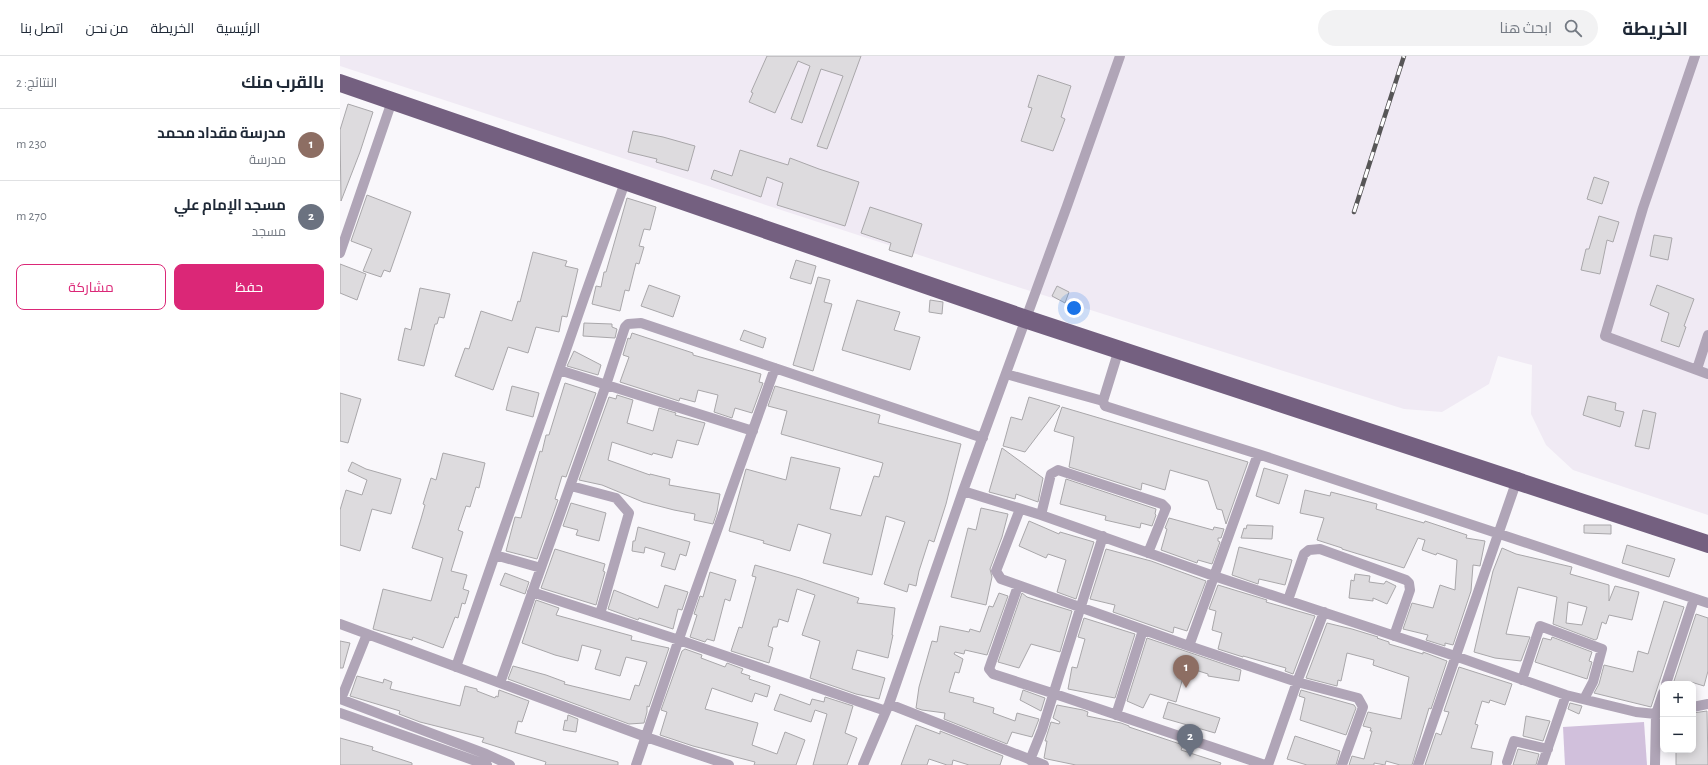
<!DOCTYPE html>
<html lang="ar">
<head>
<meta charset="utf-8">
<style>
	:root { --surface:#fff; --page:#f2f2f3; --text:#1f2937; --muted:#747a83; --line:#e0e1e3; --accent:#db2777 }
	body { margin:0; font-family:"Alegreya Sans",Cairo,sans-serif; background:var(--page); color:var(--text); direction:rtl }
	.controls { position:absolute; right:12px; bottom:12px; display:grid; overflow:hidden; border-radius:8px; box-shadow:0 2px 10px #0003 }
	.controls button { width:36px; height:36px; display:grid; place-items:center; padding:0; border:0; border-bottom:1px solid var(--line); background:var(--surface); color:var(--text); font:20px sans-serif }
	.you { position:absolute; left:734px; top:252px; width:14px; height:14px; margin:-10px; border:3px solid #fff; border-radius:50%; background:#1a73e8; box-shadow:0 0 0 6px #1a73e833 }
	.badge { display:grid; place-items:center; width:26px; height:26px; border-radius:50%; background:var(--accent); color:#fff; font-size:13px; font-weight:700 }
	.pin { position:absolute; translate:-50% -33px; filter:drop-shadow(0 1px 2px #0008) }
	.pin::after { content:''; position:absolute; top:21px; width:14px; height:12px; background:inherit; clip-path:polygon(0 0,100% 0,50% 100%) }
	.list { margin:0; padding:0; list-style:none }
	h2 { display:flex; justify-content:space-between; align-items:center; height:52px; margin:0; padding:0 16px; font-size:17px }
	h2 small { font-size:13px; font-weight:400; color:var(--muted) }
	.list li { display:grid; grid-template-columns:26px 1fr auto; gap:12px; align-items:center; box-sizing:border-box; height:72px; padding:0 16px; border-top:1px solid var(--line) }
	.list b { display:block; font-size:15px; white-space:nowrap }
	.list p { margin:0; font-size:13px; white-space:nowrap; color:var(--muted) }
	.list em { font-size:13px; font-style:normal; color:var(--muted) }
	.actions { display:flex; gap:8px; padding:12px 16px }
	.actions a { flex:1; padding:9px 0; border:1px solid var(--accent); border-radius:8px; text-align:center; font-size:14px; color:var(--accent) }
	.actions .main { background:var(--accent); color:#fff }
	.icon { flex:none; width:22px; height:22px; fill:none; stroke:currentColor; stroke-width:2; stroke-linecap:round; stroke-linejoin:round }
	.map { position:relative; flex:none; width:1368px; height:709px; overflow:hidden; direction:ltr }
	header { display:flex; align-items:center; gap:24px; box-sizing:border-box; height:56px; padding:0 20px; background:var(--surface); border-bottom:1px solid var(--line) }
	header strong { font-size:19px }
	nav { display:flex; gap:22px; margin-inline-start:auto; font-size:14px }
	.search { width:280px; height:36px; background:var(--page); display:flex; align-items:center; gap:10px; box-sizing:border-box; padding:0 14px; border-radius:22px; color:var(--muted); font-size:15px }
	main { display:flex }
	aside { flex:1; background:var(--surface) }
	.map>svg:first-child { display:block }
</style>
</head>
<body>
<header>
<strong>الخريطة</strong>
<div class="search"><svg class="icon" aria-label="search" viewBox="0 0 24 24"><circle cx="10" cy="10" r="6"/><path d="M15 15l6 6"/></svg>ابحث هنا</div>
<nav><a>الرئيسية</a><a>الخريطة</a><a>من نحن</a><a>اتصل بنا</a></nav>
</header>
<main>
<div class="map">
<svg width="1368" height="709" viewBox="0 0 1368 709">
	<rect width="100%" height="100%" fill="#f9f7fb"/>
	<path fill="#f0eaf4" d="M0,0H1368V459L1233,414L1206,389L1191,358L1192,309L1158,300L1149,328L1102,356L1064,353L665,227L0,10Z"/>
	<path fill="#d1c0dc" d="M1304,666L1307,709H1225L1223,671Z"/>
	<path fill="#dddbde" stroke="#a9a7aa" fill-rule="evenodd" d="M427,0H521L487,93L477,90L503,20L481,13L462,67L451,63L470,10L458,5L435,57L409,46L413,37L411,36Z
		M698,19L731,30L721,61L725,63L713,95L681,85L692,52L688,51Z
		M8,48L33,56L20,96L1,145L0,74Z
		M293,75L323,81L355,90L348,115L316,106L317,103L288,96Z
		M400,94L448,109L450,102L479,113L519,126L505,170L437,149L443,127L427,121L421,141L371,123L374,114L392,120Z
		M1254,121L1269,126L1262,148L1247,143Z
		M27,139L71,156L50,216L44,214L41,221L23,215L32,193L11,185Z
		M287,142L316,151L310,174L304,173L299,190L304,191L299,208L296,207L289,235L285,234L280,255L252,248L256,230L261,231L264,216H266Z
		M530,151L582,168L572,201L549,194L551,187L521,177Z
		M1259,160L1279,166L1273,186L1267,184L1260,218L1241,214L1246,193H1249Z
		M1314,179L1332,182L1328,204L1310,200Z
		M193,196L227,205L225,210L238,213L227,261L222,260L219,276L196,271L188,297L168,291L153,334L115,320L125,292L129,293L141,255L172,265L178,245L180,246Z
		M456,204L476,210L471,228L450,222Z
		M0,208L26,218L17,244L0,237Z
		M478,221L490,224L484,246L492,248L473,315L453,309Z
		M309,229L340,240L333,261L301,250Z
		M1317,229L1354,243L1344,270L1346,271L1339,291L1321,285L1329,257L1310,249Z
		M717,230L729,236L725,247L712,240Z
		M80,232L110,238L104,262L99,261L97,268H95L84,310L58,304L65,272L71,274Z
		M517,244L560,256L554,274L580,281L570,314L502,294Z
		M590,244L603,246L602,258L589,256Z
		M244,267L272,268V271L277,273L275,282L243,280Z
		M404,274L426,282L423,292L400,284Z
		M292,277L353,297V299L421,318L419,326L423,327L412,357L395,352L392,362L374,356L378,339L358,334L355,346L340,342L339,345L280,326L289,301L283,299L288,282L290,283Z
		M234,295L261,309L258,319L227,310Z
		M225,327L256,337L226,421L222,420L215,443L218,444L197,503L166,495L175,461L181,462L200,395L202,396L206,379H209Z
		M172,330L199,337L193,361L166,354Z
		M435,330L540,359L538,367L621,388L606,448L594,486L589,484L579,515L576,530L569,528L567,536L544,528L565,466L546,460L532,519L483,507L491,478L458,468L450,495L423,487L424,485L389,475L406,413L446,424L451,401L500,412L490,453L521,460L534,420L539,421L543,407L441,378L447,355L428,350Z
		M0,337L21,343L8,387L0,385Z
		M277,339L293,344L287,367L313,375L319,352L336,357L335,359L365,367L358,389L337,384L332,402L313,397L312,399L272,386L268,404L310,419V418L330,423L329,429L380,438L377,456L373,468L354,464L355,458L334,454L303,446L262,429L239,424L269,341L276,343Z
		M1248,340L1276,347L1275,354L1284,356L1280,371L1243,359Z
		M689,341L720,350L685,396L663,390L671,361L682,364Z
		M722,351L908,406L886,468L882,454L877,453L868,425L830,414L825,434L802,427L801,434L729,411L734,381L714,375Z
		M1303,354L1316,357L1309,393L1295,390Z
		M662,392L703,422L698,446L676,438L675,443L649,436Z
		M103,397L145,407L139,432L136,431L130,451L126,450L118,474L123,476L111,515L127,519L123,533L129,535L125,548L122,547L118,562L115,561L103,592L73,581L72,584L33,573L43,533L91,545L103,502L72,492L81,463L85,449L83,448L91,422L96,424Z
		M12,406L26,413L61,423L51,458L32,453L20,495L0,489V454L6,434L22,439L27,424L8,415Z
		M924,412L948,419L939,448L916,440Z
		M726,423L816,453L815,458L816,459L812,470L801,467L800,472L765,464L766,460L720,448Z
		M965,434L990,440L991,436L1037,448L1036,453L1084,467L1085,465L1127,479L1126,482L1145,485L1140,510L1133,509L1131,535L1113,589L1105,587V590L1086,584L1088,579L1063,573L1072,547L1093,552L1100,529L1115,534L1117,504L1097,497L1096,499L1082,494L1085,484L1078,482L1064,512L1002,493V492L977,484L984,462L960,457Z
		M231,447L266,457L259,485L236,479L238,474L223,470Z
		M641,452L668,458L662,481L650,513L652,521L646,549L611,541L628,472L636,474Z
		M829,462L873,474L874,471L884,473L881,482H878V485L880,486L872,508L858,504L857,507L821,494L827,473L825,472Z
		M689,465L719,478L720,476L754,486L736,543L717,536L726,504L708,498L706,502L679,490Z
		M907,469L933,470L932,483L901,482L904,472L906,473Z
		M1244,469H1271V478L1244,477Z
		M298,471L350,486L346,500L340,498L335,514L321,510L325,497L305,491L304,497L292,495L293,485H295Z
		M1287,489L1335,503L1329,521L1282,507Z
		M899,491L952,504L945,529L919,523L918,528L892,519Z
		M1162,492L1176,498L1232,511L1230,518L1269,529V545L1275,530L1299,536L1292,564L1269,559L1266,568L1262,566L1257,583L1255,584L1213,568L1217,541L1178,531L1166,578L1190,581L1181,605L1155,602L1134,596L1153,515ZM1228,546L1247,551L1242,569L1226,567Z
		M215,493L265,508L263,515L265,516L256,549L201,532Z
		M766,493L811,505L866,525L847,575L834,571L833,577L773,556L775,549L750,543Z
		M415,509L460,522L519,542L517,547L555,552L552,579H553L548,602L517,594L512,613L545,622L539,643L516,638L470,622L480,585L462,579L475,539L457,533L448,566L439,563L437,571H433L428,590L433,592L429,607L391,595L399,571L402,572L416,521L412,520Z
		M370,516L396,524L390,545L385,543L374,585L367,583L365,586L350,581L357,559L354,558L360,540L363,541Z
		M165,517L189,526L185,538L160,529Z
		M1015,518L1030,520L1029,526L1044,528L1046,525L1056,530L1047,548L1033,542V545L1009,542L1011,524L1014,525Z
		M325,529L348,536L342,554L338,553L333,573L299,562L298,564L268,553L274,534L318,552Z
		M878,529L927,544L926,546L975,560L953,618L945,615L946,612L903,600V601L878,593L882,577L872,574L876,555L869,553Z
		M659,537L668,540L647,599L625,594L624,598L615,596L614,598L623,603L619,617L615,616L609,636L634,642L633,646L654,652L653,657L675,665L677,657L699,663L692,681L672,676L667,688L604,663L605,657L582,654L576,652L579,631L592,585L597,586L600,570L629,576L630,573L640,576L649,550L653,551Z
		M682,537L687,541L732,555L720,596L691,588L679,612L658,606Z
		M196,544L219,552L216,559L292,580L291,584L329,592L309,651L307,650V656L304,667L289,668L168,623L173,610L206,619L225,626L224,628L290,644L295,629L299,630L307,606L286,601L280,620L255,613L261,594L242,589L238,605L215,599L182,587Z
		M1324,545L1344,551L1311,651L1254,637L1259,628L1264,609L1293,616L1298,595L1308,598Z
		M1356,558L1368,562V615L1364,630L1351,626L1350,628H1333Z
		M744,562L795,578L775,642L728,633L732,611L737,612L745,583L738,581Z
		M987,567L1012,573L1038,581L1037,582L1049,586V588L1083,598V596L1107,605L1091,653L1089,652L1072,709H1060L1046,705L1045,709L1034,707V709H1009L1012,700L1024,703L1032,675H1030L1031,672L1023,670L1028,656L1061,663L1069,621L1033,609L1034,604L1007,597L1001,625L998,624L997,630L966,622Z
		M1212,581L1252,596L1249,605L1252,606L1247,623L1195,606L1203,582L1211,584Z
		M807,582L901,614L899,625L868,620V618L846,611L836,646L810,638L803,652L787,645Z
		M0,585L10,587L3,612H0Z
		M345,593L362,599L361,602L385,611L387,607L403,613L401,617L410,620L409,623L430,630L427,641L415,637L412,646L372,632L365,653L418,667L412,689L437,698L445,676L465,684L456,709H414L415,706L353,690L320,679L327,656L321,654L342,595Z
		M1119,611L1172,628L1165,649L1150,644L1149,647L1142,645L1135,668L1138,669L1131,692L1153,696L1151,709H1085L1096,677L1101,679L1109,656L1104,655Z
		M17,620L43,627L44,623L52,626L50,633L120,650L125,630L137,633V635L155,642L156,640L158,641L159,634L189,645L182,666L178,665L175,677L278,706V709H205L206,706L142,686L144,682L80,666L59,658L60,655L10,640Z
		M683,634L705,642L701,655L680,644Z
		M961,634L1014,649L1016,652L1006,679L960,664L965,642L959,640Z
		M440,638L470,649L472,643L484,646L485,641L513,650L505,677L517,682L507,709H473L487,658L475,654L471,666L434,654Z
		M828,646L880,662L875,677L823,662Z
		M1230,647L1242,650L1239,658L1228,653Z
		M717,649L743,654L748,656L747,660L781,667L789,670V671L843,689L841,694L881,707L880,709H736L707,703L704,702L707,685H705L711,666L719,668L720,666L713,662Z
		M1367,655L1368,709H1336V694H1353V657Z
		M228,659L238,663L236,676L223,674L225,664L227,665Z
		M1186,660L1210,665L1203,685L1183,680Z
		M576,669L600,678V675L663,700L660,709H629L613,704L612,709H607L589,703L587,709H561Z
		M955,680L1000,695L996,709H967L947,703Z
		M0,682L33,691L32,694L72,707V709H0Z
		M1178,693L1199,698L1196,709H1173Z"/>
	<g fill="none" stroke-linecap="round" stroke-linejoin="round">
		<path stroke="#b0a5b7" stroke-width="10" d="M1355,0L1303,152L1265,280L1368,318
			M0,197L51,48
			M780,290L763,345L765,350L918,398L1368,547
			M1357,313L1368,279
			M219,314L413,375
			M666,318L763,345
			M231,430L276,442L289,457L260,558
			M623,435L701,459L874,520L1115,600L1226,639L1296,656L1316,658L1323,637
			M680,453L656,515L661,523L849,590L957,626L1018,642L1023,651L1002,709
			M701,459L711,418L718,414L822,448L826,452L808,497
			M155,499L201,512
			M678,530L649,613L653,618L712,637L925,709
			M192,536L339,584L546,655
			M948,544L964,498L969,494L980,493L1066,524L1069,527L1070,534L1054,580
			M0,568L306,681L389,709
			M849,590L918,398
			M116,611L244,242L284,129
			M1182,624L1200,570L1262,593L1253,626L1244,643
			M160,627L266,329L285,271L288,268L301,267L643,382
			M1326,628L1354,543
			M0,643L146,698L170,709
			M1,643L27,578
			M549,648L704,709
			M1353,651L1368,648
			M0,657L147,709
			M776,659L803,574
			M690,704L702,674L763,480
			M1167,706L1174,685L1208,693
			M296,709L354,539L435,312
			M523,709L549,648L623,435L727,150L780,0
			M928,709L957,626L984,556
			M1078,709L1178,421
			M1202,709L1226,639
			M1315,709L1316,658L1323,657"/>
		<path stroke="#746080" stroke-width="10" d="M0,23L687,259L1368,484
			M0,31L684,267L1368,492"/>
		<defs>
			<path id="rail" d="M1014,156L1064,0"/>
		</defs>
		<use href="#rail" stroke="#575657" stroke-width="4.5"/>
		<use href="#rail" stroke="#fff" stroke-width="3" stroke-dasharray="9" stroke-linecap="butt"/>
	</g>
</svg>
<div class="controls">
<button>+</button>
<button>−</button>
</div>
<div class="you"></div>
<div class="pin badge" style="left:846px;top:632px;background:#8d6e63">1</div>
<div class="pin badge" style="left:850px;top:701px;background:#6b7280">2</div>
</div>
<aside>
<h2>بالقرب منك<small>النتائج: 2</small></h2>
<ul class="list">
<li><span class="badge" style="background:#8d6e63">1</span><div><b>مدرسة مقداد محمد</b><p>مدرسة</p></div><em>230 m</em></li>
<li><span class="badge" style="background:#6b7280">2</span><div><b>مسجد الإمام علي</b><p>مسجد</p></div><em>270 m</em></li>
</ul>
<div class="actions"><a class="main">حفظ</a><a>مشاركة</a></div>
</aside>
</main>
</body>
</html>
